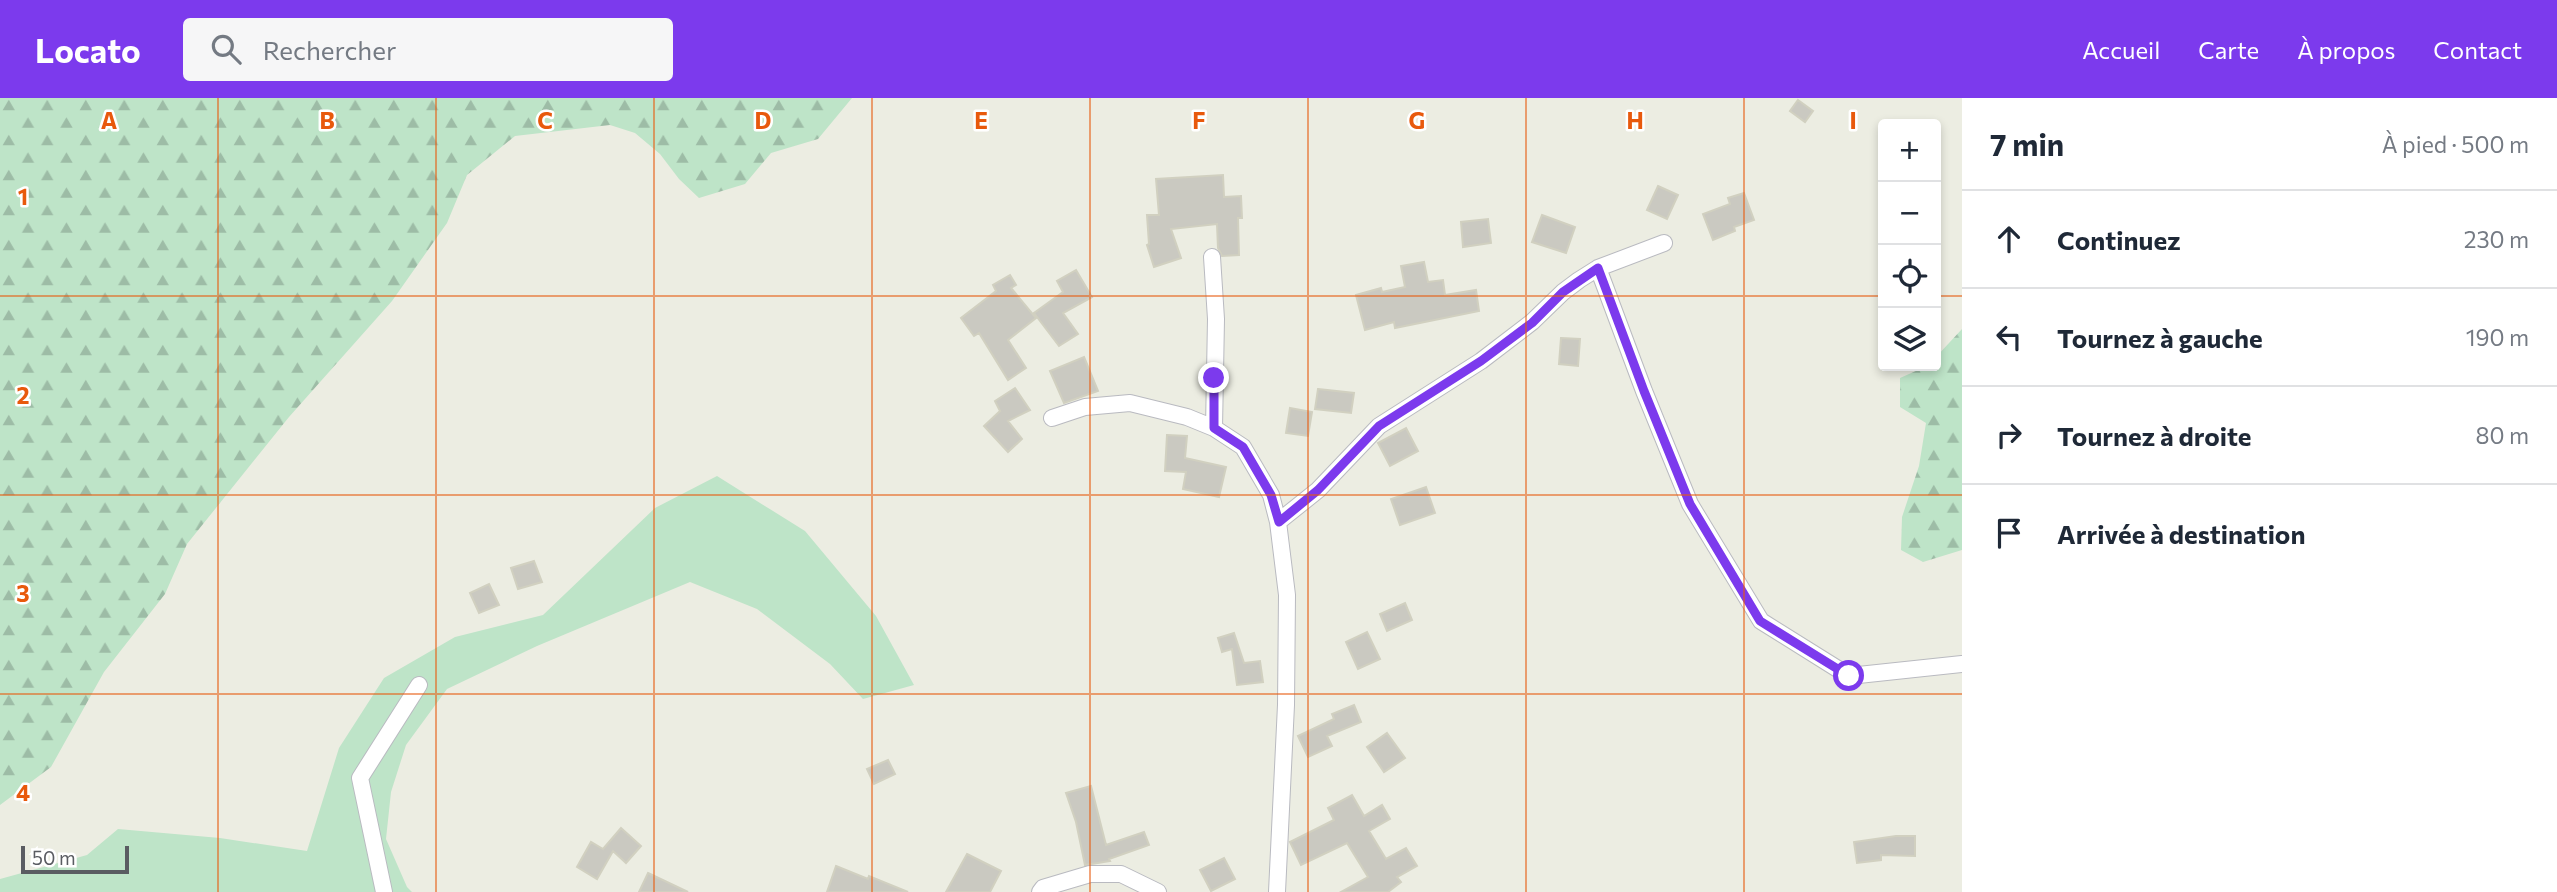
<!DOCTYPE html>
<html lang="fr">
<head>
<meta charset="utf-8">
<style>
	:root { --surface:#fff; --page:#f6f6f7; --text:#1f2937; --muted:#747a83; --line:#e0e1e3; --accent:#7c3aed }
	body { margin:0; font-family:Commissioner,sans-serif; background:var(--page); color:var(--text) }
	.controls { position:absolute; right:21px; top:21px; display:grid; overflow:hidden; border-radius:7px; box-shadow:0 4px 10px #0003 }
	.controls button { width:63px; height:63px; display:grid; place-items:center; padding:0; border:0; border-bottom:2px solid var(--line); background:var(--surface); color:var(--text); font:35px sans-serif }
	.scale { position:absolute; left:21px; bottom:18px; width:108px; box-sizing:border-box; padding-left:7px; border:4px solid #5a5c62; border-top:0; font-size:19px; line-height:24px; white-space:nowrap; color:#5a5c62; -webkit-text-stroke:5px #fff; paint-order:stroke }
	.stop { position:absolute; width:21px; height:21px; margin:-16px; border:5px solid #7c3aed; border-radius:50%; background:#fff }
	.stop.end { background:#7c3aed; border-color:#fff; box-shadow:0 2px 7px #0008 }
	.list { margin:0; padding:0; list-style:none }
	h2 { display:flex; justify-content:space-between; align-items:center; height:91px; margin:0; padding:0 28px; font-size:30px }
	h2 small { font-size:23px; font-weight:400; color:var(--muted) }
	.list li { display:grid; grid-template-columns:46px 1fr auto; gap:21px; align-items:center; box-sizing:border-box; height:98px; padding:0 28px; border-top:2px solid var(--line) }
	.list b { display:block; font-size:26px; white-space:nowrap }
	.list em { font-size:23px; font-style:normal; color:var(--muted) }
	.icon { flex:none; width:38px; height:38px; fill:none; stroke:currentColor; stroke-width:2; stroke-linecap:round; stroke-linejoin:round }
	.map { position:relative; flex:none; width:1962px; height:794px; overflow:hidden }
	header { display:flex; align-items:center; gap:42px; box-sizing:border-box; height:98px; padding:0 35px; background:var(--accent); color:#fff }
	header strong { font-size:33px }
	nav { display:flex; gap:38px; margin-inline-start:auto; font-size:24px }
	.search { width:490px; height:63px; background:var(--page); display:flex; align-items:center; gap:18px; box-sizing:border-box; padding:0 24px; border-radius:7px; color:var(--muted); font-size:26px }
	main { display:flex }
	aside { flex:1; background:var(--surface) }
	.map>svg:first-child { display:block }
</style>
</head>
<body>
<header>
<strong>Locato</strong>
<div class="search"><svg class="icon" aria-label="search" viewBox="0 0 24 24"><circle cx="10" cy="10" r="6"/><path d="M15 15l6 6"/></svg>Rechercher</div>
<nav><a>Accueil</a><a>Carte</a><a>À propos</a><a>Contact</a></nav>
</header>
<main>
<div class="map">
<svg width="1962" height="794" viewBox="0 0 1962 794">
	<defs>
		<pattern id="forest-firs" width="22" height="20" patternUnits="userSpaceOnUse" patternTransform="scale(1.75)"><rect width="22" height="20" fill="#bee4c8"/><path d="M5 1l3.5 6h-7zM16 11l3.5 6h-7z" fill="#9dbca6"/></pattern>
	</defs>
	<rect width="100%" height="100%" fill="#ecede2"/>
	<path fill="#bee4c8" d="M717,378L805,433L876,518L914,587L863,601L830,566L757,511L690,484L537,548L447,591L406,647L391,694L386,741L407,789L412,794H0V781L87,757L118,731L220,740L307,753L339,650L384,580L455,539L543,517L655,410Z"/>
	<path fill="url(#forest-firs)" d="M0,0H852L818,41L771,55L745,86L699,100L679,81L660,56L635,35L610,27L515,38L467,77L447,125L392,203L289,319L187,446L165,496L104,574L51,669L0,707Z
		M1962,231V452L1923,464L1901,452L1902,419L1919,368L1926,325L1900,309V280L1927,268H1936V259Z"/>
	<path fill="#cac9c1" stroke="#d1d0c0" stroke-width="2" d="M1798,2L1813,13L1805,24L1790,13Z
		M1223,77L1224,99L1241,98L1242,120H1238L1239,157L1222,158L1218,150L1217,126L1171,131L1181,160L1154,169L1147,147L1149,146L1147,117H1159L1156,81Z
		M1658,88L1678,97L1667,121L1647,112Z
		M1744,95L1754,122L1734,129L1735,133L1713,142L1703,116L1730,106L1728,100Z
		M1542,117L1575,129L1566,155L1532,144Z
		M1488,121L1491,145L1463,149L1461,124Z
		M1424,164L1428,184L1443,182L1445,197L1476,192L1479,213L1395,230L1394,224L1365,232L1356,197L1381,190L1382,194L1405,189L1401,168Z
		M1076,172L1092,199L1063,215L1078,236L1059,248L1034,215L1063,194L1057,183Z
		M1010,177L1016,187L1011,190L1036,220L1008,242L1026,270L1008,282L979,235L974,238L961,220L996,193L993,187Z
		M1561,240L1580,241L1578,268L1559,266Z
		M1084,259L1098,293L1064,305L1050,273Z
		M1015,290L1030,312L1008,323L1022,341L1008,354L984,328L1000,313L995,303Z
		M1318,291L1354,295L1351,315L1315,311Z
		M1290,310L1312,314L1308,338L1286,335Z
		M1406,330L1418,353L1390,368L1378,345Z
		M1167,337L1187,338L1185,360L1226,369L1219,399L1183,391L1186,374L1165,373Z
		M1426,389L1435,415L1400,427L1391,401Z
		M534,463L542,484L518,491L511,470Z
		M489,486L499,507L479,515L470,495Z
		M1405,505L1412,522L1387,533L1380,516Z
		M1367,534L1380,561L1358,571L1346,544Z
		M1234,535L1244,565L1260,563L1263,584L1237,587L1232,551L1222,554L1218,540Z
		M1354,607L1361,624L1327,638L1332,648L1308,659L1298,638L1334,621L1332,616Z
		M1387,635L1405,660L1384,674L1367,649Z
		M888,662L895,676L874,686L867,671Z
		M1091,688L1106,747L1144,734L1149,747L1109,761L1110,763L1085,767L1076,724L1066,695Z
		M1352,697L1364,718L1382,707L1390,721L1369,733L1386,761L1406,750L1417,768L1397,779L1401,784L1388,794H1341L1368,779L1347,745L1301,767L1290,744L1334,722L1328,710Z
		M621,730L641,748L626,765L613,753L597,781L577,769L591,744L603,751Z
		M1896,738H1915V758L1881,757V762L1857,765L1854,744Z
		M967,756L1001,773L990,794H946Z
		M1224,760L1235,781L1211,793L1200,772Z
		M836,768L868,781L869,778L908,794H827Z
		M648,775L688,794H639Z"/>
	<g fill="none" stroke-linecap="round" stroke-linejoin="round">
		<defs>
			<path id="street" d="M1212,159L1216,221L1214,330
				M1598,170L1644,293L1690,406L1761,523L1849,578L1962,566
				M1052,320L1085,309L1130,305L1187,319L1214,330L1243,349L1271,397L1278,424L1287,497L1286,607L1277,794
				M1278,424L1318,392L1379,328L1481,263L1532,224L1563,194L1579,182L1598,170L1664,145
				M384,794L360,680L419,587
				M1040,794L1043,790L1090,776H1121L1158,794"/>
		</defs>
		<use href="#street" stroke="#b9bac0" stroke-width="18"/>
		<use href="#street" stroke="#fff" stroke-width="16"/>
	</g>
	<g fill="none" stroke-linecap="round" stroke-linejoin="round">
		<path stroke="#7c3aed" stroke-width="9" d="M1214,280V330L1243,349L1271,397L1279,424L1318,392L1379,328L1481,263L1532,225L1563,194L1598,170L1644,293L1690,406L1760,523L1849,578"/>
	</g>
	<path fill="none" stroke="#e8590c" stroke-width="2" stroke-opacity="0.55" d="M218,0V794M436,0V794M654,0V794M872,0V794M1090,0V794M1308,0V794M1526,0V794M1744,0V794M0,198H1883M1936,198H1962M0,397H1962M0,596H1962"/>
	<g font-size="23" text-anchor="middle" font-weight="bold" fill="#e8590c" stroke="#fff" stroke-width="5" stroke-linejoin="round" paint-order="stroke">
		<text x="109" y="31">A</text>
		<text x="327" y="31">B</text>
		<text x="545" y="31">C</text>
		<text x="763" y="31">D</text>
		<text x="981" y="31">E</text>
		<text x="1199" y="31">F</text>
		<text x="1417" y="31">G</text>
		<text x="1635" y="31">H</text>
		<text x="1853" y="31">I</text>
		<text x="23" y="107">1</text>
		<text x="23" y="306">2</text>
		<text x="23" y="504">3</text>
		<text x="23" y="703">4</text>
	</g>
</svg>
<div class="controls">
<button>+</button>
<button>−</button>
<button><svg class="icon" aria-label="locate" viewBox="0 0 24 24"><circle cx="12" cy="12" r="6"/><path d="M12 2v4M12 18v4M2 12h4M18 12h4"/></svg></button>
<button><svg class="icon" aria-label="layers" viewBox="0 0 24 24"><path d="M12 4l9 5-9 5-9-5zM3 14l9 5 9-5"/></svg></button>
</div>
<div class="scale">50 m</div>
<div class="stop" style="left:1849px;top:578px"></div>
<div class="stop end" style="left:1214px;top:280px"></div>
</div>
<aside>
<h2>7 min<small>À pied · 500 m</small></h2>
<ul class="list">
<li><svg class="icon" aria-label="ahead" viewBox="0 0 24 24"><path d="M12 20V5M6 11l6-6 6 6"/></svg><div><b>Continuez</b></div><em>230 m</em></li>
<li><svg class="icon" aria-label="left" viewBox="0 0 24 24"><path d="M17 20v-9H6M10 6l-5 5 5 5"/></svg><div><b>Tournez à gauche</b></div><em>190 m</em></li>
<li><svg class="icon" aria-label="right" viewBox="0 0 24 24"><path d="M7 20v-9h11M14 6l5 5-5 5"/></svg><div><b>Tournez à droite</b></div><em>80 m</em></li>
<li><svg class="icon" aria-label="arrive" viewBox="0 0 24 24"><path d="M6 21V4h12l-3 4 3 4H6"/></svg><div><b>Arrivée à destination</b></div></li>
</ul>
</aside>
</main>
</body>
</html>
